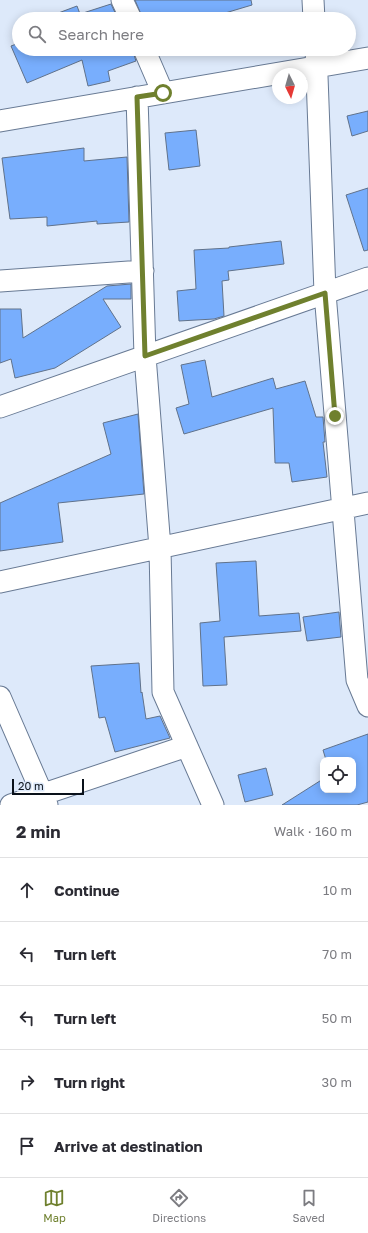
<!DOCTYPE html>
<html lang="en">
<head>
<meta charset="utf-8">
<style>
	:root { --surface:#fff; --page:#f7f7f7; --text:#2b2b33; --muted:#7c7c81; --line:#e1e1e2; --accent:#6f802e }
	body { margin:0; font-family:"Golos Text",sans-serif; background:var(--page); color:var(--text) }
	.controls { position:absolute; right:12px; bottom:12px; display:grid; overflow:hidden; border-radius:8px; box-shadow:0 2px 10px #0003 }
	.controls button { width:36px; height:36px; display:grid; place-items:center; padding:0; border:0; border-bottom:1px solid var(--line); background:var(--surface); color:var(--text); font:20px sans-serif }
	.compass { position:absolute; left:272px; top:68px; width:36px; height:36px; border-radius:50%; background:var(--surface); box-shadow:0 2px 10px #0003; rotate:175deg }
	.scale { position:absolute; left:12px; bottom:10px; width:72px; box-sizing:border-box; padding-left:4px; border:2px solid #0a111a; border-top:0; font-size:11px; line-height:14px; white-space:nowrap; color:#0a111a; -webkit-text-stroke:3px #dde9fa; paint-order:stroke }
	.stop { position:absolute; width:12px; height:12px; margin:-9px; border:3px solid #6f802e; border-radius:50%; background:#fff }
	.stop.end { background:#6f802e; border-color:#fff; box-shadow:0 1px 4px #0008 }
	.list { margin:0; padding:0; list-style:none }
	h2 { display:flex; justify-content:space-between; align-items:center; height:52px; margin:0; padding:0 16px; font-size:17px }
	h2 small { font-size:13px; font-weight:400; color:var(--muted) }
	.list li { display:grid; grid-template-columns:26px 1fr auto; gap:12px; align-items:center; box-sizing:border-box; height:64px; padding:0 16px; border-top:1px solid var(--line) }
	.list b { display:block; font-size:15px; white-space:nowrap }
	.list em { font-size:13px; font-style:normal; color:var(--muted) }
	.icon { flex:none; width:22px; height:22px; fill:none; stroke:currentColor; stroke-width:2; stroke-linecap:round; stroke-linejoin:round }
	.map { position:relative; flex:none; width:368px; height:805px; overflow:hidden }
	.search { position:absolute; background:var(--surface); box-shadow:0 2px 10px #0003; left:12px; right:12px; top:12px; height:44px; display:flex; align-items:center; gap:10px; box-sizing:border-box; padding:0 14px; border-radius:22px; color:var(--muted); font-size:15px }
	.sheet { height:372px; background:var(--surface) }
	nav { display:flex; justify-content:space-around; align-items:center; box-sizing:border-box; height:56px; border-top:1px solid var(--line); background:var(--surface); font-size:11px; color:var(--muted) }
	nav a { display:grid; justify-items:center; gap:2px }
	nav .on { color:var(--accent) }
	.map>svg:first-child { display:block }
</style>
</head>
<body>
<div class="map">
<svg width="368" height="805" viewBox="0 0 368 805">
	<rect width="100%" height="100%" fill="#dde9fa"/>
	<path fill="#78aefd" stroke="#60728b" d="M135,0H251L252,5L205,19H143Z
		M111,4L118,19L45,18L77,6L80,14Z
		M19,43V49H132L136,61L108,71L110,81L88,86L82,60L27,83L11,46Z
		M368,111V131L352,136L347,116Z
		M196,130L200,166L169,170L165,133Z
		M84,148V161L127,157L129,222L97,224V221L47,226V217L10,219L2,158Z
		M368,188V250L364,251L346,195Z
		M281,241L284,264L228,271L229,280L222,281L224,316L214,319L179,321L177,291L196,289L194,250L229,248V247Z
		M131,284V299H103L121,327L55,368L15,378L11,359L0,363V309H21L23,338L107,286Z
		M205,360L212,397L273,378L276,389L305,381L316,417H323L325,442H323L327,477L292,482L289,463H275L273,408L184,434L176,408L189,404L181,365Z
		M138,414L144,494L58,503L63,542L0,551V503L111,454L103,423Z
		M256,561L259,616L299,613L301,631L224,637L227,685L203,686L200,623L220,621L216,563Z
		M339,612L341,637L307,641L303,617Z
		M139,663L141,693L142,692L146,719L160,716L170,738L115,752L105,717L99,718L91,666Z
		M368,734V802L357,805H282L323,779V790H353V760H326L323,750Z
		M266,768L273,795L245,802L238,775Z"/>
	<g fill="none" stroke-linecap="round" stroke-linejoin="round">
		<defs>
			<path id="street" d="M122,0L131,19
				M313,0L314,19
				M144,49L163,93
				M316,49L325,293L357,680L368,706
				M137,97L145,356L160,548L163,692L213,805
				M0,121L368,58
				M0,281L143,271
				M0,407L368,278
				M0,582L368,503
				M0,697L47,805
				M11,805L187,746"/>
		</defs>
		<use href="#street" stroke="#687a94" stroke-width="23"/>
		<use href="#street" stroke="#fff" stroke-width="21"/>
	</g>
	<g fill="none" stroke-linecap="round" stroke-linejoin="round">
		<path stroke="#6f802e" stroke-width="5" d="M163,93L137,97L145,356L325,293L335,416"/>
	</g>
</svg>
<div class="controls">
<button><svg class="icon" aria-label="locate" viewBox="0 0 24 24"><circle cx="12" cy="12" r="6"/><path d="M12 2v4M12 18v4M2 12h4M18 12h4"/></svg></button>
</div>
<svg class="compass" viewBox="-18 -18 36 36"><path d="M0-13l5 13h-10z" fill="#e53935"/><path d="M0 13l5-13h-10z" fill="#7c7c81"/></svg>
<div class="scale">20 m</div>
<div class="stop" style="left:163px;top:93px"></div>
<div class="stop end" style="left:335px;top:416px"></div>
<div class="search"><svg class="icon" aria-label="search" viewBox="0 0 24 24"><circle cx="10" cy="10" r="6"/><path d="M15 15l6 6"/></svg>Search here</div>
</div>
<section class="sheet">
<h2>2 min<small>Walk · 160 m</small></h2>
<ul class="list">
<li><svg class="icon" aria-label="ahead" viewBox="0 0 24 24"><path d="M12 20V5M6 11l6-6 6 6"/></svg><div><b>Continue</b></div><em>10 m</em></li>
<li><svg class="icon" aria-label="left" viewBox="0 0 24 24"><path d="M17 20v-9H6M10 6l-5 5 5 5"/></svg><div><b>Turn left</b></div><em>70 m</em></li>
<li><svg class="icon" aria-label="left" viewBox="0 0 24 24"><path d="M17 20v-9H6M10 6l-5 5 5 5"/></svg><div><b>Turn left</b></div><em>50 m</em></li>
<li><svg class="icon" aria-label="right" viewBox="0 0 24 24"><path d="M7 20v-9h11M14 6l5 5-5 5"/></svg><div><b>Turn right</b></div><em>30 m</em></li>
<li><svg class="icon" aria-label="arrive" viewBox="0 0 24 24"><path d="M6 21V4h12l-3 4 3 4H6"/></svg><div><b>Arrive at destination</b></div></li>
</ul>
</section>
<nav>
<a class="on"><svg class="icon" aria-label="map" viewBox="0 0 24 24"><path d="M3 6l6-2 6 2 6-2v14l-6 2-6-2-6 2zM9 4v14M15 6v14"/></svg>Map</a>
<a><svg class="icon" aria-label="directions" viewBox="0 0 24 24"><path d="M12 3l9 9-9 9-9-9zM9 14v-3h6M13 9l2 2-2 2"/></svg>Directions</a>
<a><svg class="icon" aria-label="saved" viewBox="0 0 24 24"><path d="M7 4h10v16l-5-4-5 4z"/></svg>Saved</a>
</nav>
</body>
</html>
